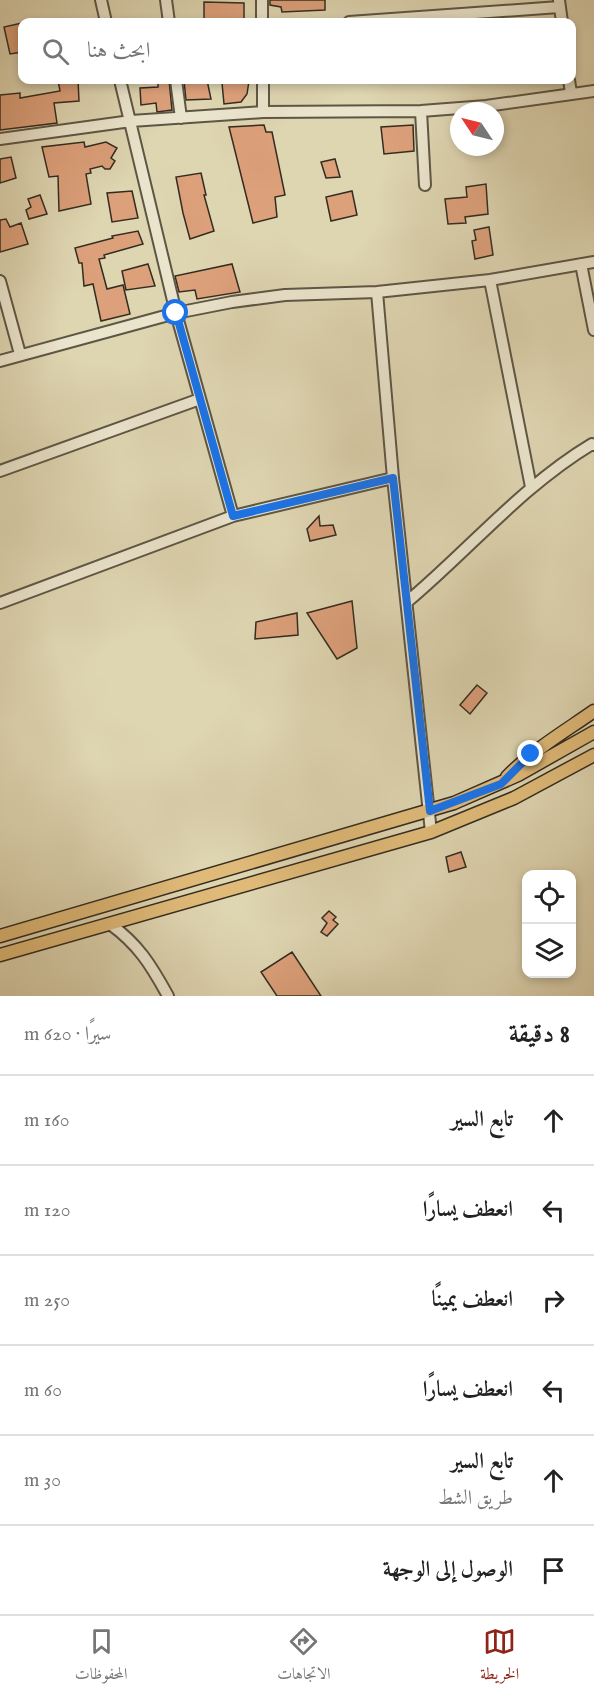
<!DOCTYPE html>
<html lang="ar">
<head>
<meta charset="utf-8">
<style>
	:root { --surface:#fff; --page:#f6f6f6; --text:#222; --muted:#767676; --line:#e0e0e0; --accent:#8f2418 }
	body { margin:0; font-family:"IM FELL English",Amiri,serif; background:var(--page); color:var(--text); direction:rtl }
	.controls { position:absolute; right:18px; bottom:18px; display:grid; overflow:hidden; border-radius:12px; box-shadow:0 3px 9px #0003 }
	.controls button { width:54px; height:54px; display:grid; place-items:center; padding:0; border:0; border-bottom:2px solid var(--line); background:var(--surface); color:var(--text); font:30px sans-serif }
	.compass { position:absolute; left:450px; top:102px; width:54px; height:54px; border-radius:50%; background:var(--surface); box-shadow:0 3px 9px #0003; rotate:305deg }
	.stop { position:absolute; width:18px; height:18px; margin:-14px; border:4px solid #1a73e8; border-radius:50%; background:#fff }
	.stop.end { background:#1a73e8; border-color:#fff; box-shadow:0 2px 6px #0008 }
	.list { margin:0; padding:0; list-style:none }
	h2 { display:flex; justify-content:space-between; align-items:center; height:78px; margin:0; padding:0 24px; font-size:26px }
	h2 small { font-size:20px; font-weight:400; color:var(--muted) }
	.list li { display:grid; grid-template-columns:39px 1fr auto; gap:18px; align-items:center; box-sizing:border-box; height:90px; padding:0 24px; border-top:2px solid var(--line) }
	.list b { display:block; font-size:22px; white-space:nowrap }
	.list p { margin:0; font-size:20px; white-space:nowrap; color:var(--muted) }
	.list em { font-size:20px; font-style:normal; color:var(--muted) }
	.icon { flex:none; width:33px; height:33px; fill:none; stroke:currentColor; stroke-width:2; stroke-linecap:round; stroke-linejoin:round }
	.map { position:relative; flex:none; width:594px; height:996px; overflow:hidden; direction:ltr }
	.search { position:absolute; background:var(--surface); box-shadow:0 3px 9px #0003; left:18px; right:18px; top:18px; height:66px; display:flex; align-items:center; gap:15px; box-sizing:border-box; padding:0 21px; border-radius:12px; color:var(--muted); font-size:22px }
	.sheet { height:618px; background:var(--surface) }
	nav { display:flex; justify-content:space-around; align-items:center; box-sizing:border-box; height:84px; border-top:2px solid var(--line); background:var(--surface); font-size:16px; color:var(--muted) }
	nav a { display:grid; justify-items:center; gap:3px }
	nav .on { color:var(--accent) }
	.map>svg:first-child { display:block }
</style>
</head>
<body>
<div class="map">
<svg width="594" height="996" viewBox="0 0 594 996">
	<rect width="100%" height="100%" fill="#ded5b1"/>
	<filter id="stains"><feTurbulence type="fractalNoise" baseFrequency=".00333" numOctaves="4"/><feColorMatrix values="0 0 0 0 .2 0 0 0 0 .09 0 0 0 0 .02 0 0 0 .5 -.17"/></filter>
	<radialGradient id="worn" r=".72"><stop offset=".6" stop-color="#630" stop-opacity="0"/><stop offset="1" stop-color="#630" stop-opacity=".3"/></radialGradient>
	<path fill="#dca07a" stroke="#342c21" stroke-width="1.5" d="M270,0H325V10L282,12L281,7L270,5Z
		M204,2L244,3V22H204Z
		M22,23V52L10,54L4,27Z
		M58,80H78L79,101L54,103L57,123L0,130V95L20,93V98L60,91Z
		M165,80H169L172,110L157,112L156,103L141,105L140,88L158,87V81Z
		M207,80L211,99L186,100L184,81Z
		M249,81L247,94L241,102L224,104L222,83Z
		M264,125L266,132H272L285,195L275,197L277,217L253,223L229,127Z
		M413,125L414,151L384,154L381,127Z
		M84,142L85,147L106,142L117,148L111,158L115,161L110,169H105L102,166L90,169L91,173L86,174L91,204L59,211L58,176L49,177L42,147Z
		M11,157L16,178L0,183V159Z
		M335,159L340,177L326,178L321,162Z
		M201,173L206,195H204L214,231L190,239L183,213L176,177Z
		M486,184L488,214L465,217L466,223L448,224L445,199L467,197L466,187Z
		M132,191L138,218L112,222L107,193Z
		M352,191L357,215L331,221L326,197Z
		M40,195L47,214L29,219L26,210L31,207L28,199Z
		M6,219L10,227L21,223L28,244L0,252V220Z
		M489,227L493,255L475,259L472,241L476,240L474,230Z
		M138,231L143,244L104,255L105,258L99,259L107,289L123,285L130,314L101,321L93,284L84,286L82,263H79L75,248L113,238L112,236Z
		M148,264L155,286L126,290L122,271Z
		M232,264L240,292L197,299L195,290L179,292L175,276Z
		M319,516L320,526L333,525L336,535L310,541L307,529Z
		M352,601L357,648L337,659L307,613Z
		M297,613L298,635L255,639L256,622Z
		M477,685L487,693L470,714L460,705Z
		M461,852L466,867L449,872L446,857Z
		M329,911L336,917L333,920L338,924L327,936L321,932L327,923L322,918Z
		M292,952L321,996H277L261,972Z"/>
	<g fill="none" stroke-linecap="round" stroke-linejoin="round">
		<defs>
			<path id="minor" d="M101,0L106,22
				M166,0L169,22
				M262,0V22
				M559,0L562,22
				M349,22L559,7
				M120,80L176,313L233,516
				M176,80L181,118
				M263,80V112
				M569,80L571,93
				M421,111L425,185
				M0,139L131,121L263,112L421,111L486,106L594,91
				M581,264L594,330
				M490,280L531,487
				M0,281L20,354
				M377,292L393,478L431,832
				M0,361L176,313L232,302L285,295L377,292L490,280L594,262
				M0,471L200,399
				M407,602C469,550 522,486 592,444L594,445
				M0,603L233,516L393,478
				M110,924C138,944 151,965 168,996"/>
			<path id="major" d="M507,777C533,750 564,732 594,711
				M0,936L454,803L518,775L594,732
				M0,955L431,832L514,798L594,755"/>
		</defs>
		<use href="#minor" stroke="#5e5645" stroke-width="14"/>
		<use href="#major" stroke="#342c21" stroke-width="15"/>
		<use href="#minor" stroke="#eae4cc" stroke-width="10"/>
		<use href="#major" stroke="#dfba78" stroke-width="12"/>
	</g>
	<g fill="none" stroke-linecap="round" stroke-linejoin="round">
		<path stroke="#1a73e8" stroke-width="8" d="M176,313L233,516L393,478L430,811L501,784L531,754"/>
	</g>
	<rect width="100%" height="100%" filter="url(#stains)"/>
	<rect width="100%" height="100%" fill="url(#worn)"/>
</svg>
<div class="controls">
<button><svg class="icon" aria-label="locate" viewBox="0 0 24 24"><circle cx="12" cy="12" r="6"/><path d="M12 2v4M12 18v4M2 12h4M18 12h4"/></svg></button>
<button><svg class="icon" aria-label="layers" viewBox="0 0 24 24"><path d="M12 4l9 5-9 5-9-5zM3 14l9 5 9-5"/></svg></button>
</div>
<svg class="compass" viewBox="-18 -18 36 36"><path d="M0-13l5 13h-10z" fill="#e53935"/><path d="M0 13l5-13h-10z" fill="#767676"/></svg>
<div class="stop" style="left:176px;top:313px"></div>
<div class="stop end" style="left:531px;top:754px"></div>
<div class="search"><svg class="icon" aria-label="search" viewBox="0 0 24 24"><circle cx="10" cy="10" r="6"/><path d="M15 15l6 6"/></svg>ابحث هنا</div>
</div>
<section class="sheet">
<h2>8 دقيقة<small>سيرًا · 620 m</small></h2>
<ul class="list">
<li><svg class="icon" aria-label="ahead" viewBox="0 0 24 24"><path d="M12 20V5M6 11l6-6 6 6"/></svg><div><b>تابع السير</b></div><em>160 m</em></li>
<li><svg class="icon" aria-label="left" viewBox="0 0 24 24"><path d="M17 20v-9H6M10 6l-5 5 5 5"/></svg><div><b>انعطف يسارًا</b></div><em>120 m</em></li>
<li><svg class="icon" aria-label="right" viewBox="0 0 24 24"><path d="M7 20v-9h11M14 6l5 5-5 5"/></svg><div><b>انعطف يمينًا</b></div><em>250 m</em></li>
<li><svg class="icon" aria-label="left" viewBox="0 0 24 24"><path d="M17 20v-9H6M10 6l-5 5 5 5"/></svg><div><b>انعطف يسارًا</b></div><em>60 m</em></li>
<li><svg class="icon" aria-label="ahead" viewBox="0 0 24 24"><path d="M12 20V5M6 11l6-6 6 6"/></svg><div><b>تابع السير</b><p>طريق الشط</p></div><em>30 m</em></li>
<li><svg class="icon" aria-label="arrive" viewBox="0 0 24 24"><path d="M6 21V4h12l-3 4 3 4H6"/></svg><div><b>الوصول إلى الوجهة</b></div></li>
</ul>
</section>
<nav>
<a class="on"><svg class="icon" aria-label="map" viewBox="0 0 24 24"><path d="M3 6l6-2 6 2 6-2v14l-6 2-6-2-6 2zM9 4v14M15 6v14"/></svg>الخريطة</a>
<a><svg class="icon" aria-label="directions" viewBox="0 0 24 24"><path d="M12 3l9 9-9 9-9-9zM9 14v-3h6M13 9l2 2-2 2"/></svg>الاتجاهات</a>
<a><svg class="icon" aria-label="saved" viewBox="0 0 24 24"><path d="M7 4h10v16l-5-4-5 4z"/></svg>المحفوظات</a>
</nav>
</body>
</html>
